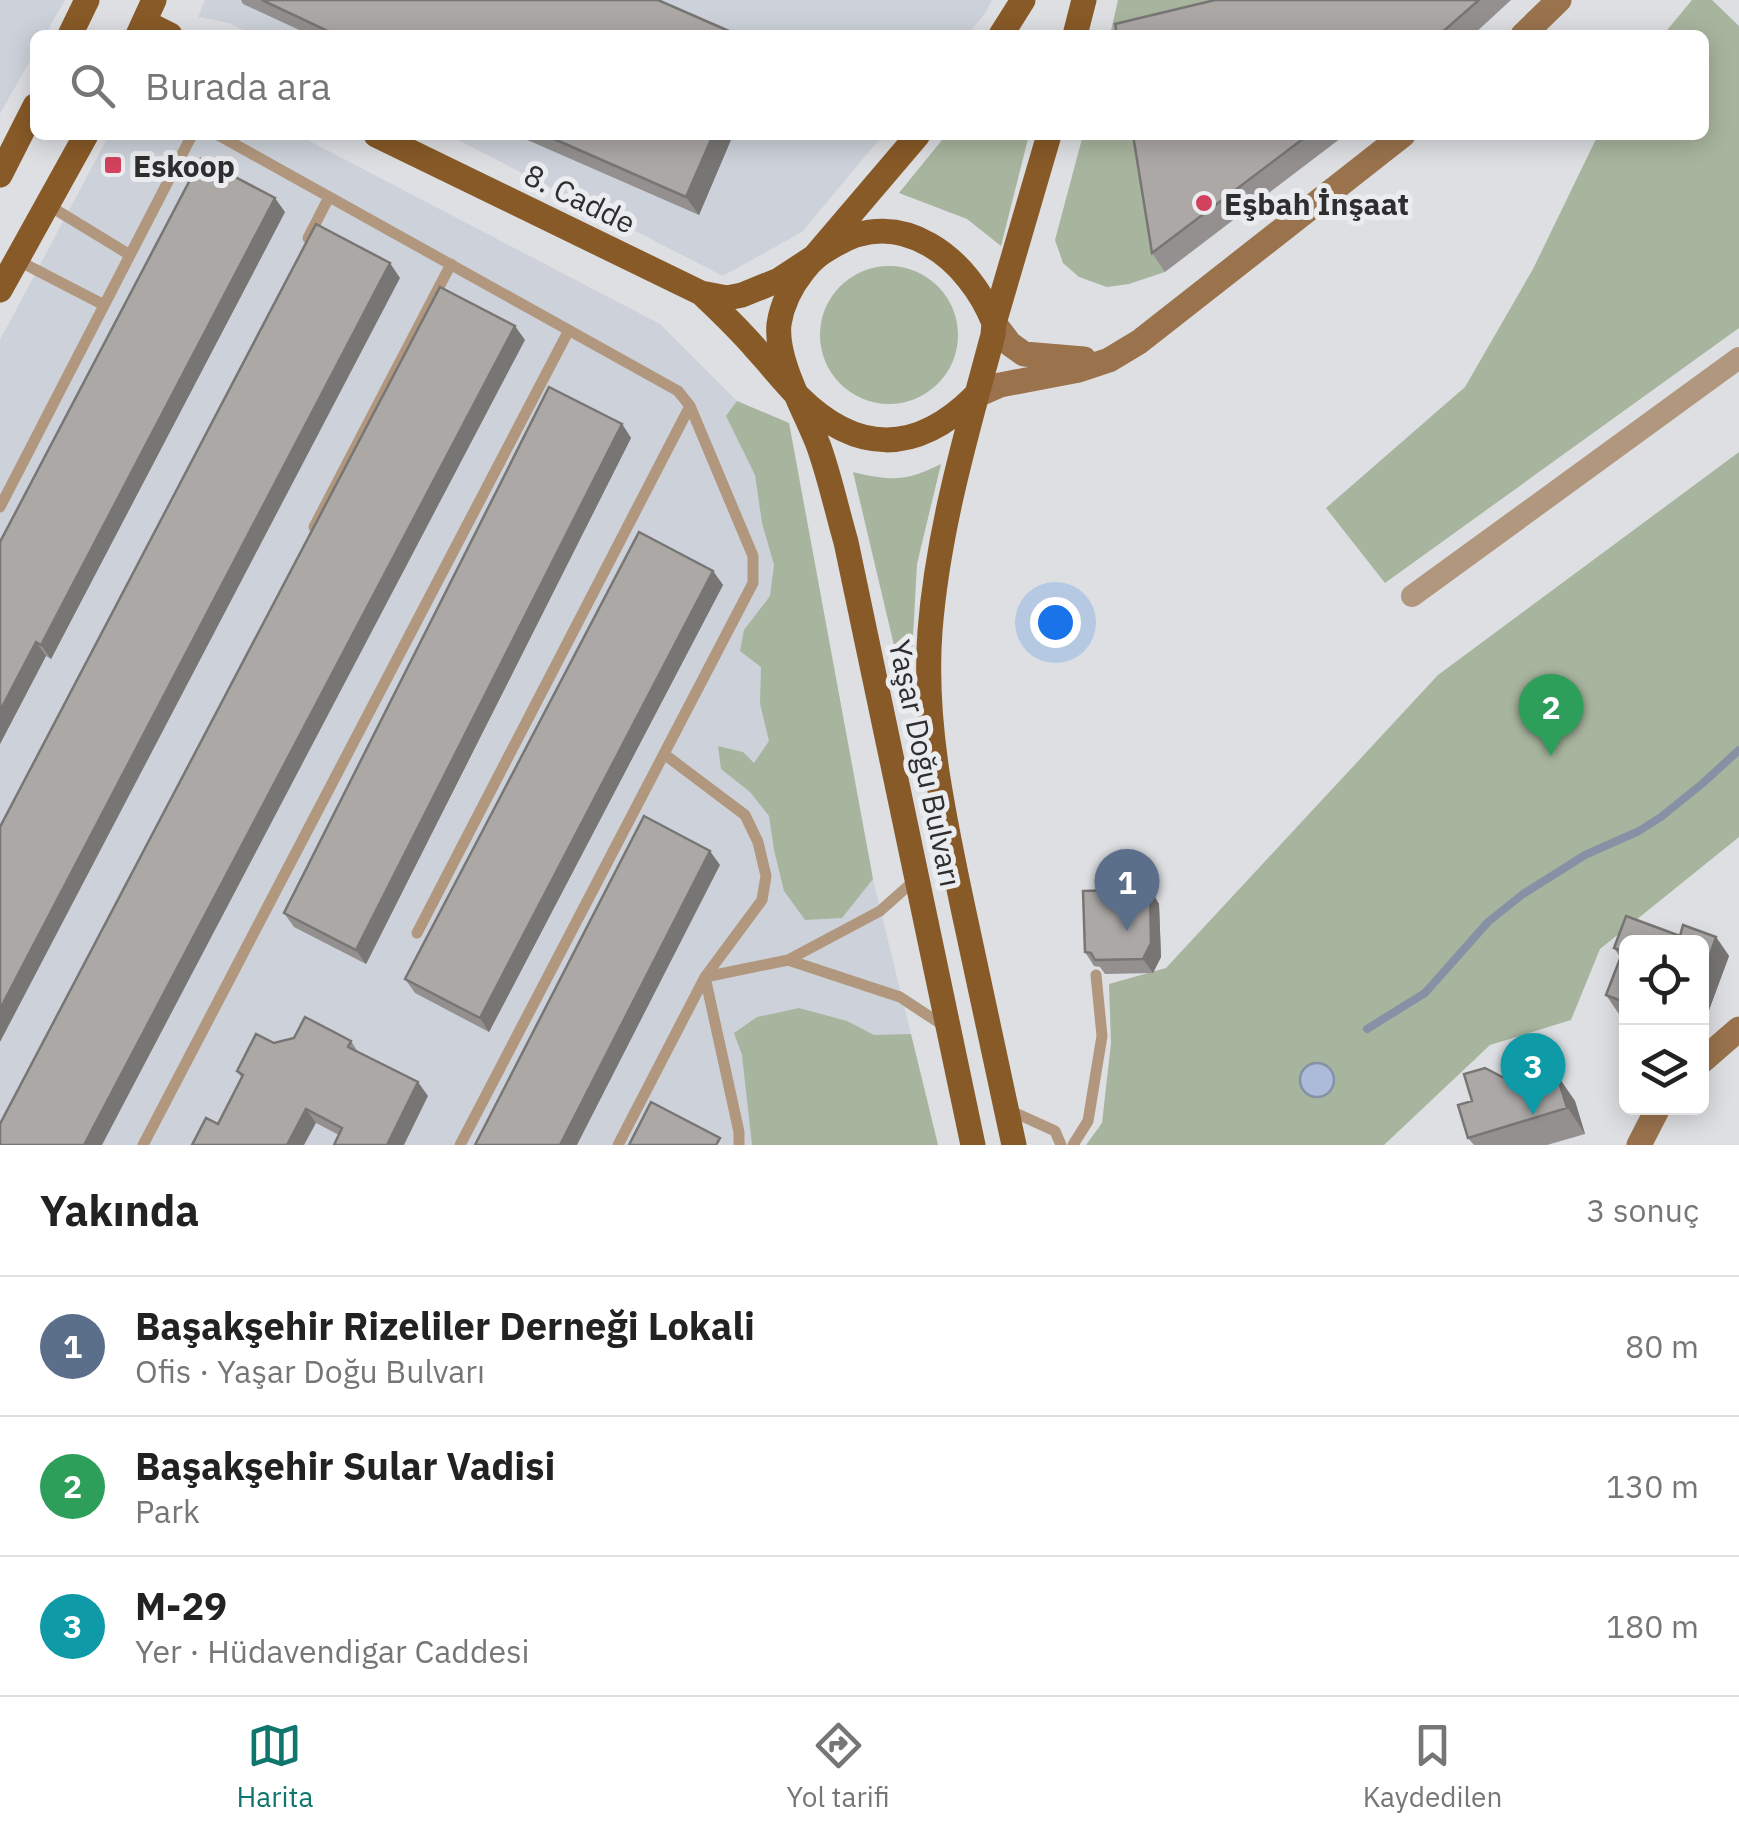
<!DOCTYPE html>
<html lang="tr">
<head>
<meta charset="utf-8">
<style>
	:root { --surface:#fff; --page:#f6f6f6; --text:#222; --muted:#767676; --line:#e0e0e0; --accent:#0f766e }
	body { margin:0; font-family:"IBM Plex Sans",sans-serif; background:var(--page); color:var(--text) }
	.controls { position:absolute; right:30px; bottom:30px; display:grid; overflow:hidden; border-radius:15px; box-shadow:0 5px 25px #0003 }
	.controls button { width:90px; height:90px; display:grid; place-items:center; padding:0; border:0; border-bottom:2px solid var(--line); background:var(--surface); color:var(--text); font:50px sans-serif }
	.you { position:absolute; left:1055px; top:622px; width:35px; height:35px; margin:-25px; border:8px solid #fff; border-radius:50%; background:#1a73e8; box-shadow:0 0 0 15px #1a73e833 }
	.badge { display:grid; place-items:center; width:65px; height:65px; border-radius:50%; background:var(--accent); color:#fff; font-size:32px; font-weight:700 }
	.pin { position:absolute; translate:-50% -82px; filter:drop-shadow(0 2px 5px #0008) }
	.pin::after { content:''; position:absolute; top:52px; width:35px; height:30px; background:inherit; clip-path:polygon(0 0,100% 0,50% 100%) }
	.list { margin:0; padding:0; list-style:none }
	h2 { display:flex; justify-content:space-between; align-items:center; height:130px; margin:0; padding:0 40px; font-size:42px }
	h2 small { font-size:32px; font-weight:400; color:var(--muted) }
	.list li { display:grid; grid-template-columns:65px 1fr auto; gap:30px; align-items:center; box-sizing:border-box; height:140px; padding:0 40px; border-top:2px solid var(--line) }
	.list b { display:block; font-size:38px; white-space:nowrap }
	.list p { margin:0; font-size:32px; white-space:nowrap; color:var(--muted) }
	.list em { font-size:32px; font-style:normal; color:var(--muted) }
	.icon { flex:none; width:55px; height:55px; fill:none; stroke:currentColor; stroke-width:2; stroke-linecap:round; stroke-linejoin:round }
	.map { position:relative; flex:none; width:1739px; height:1145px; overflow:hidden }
	.search { position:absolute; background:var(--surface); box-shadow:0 5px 25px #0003; left:30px; right:30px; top:30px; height:110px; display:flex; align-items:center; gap:25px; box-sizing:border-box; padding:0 35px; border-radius:15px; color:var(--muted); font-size:38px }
	.sheet { height:550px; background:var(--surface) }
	nav { display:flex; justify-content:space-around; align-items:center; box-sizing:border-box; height:140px; border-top:2px solid var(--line); background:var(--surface); font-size:28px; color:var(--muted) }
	nav a { display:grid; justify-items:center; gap:5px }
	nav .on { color:var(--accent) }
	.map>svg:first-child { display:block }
</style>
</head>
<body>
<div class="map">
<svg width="1739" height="1145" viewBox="0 0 1739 1145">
	<rect width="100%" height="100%" fill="#dddfe2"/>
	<path fill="#cdd2da" d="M0,0H65L45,35H35V52L0,114Z
		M205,0H992L986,12L967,35H253L229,23L198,17Z
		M109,135H298L660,324L737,401L789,423L873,879L938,1145H0V340Z
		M448,135H883L802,232L723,276Z"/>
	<path fill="#a8b59e" d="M1118,0H1277L1155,35H1110Z
		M1692,0H1712L1739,26V328L1385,583L1326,508L1465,387L1533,269L1598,135H1704V35H1663Z
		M946,135H1029L1001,246L967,219L899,193Z
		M1083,135H1143L1165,272L1129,284L1107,287L1079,277L1063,263L1055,240Z
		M820 335a69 69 0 1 1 138 0a69 69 0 1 1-138 0Z
		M737,401L789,423L873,879L842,918L805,920L784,891L774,850L769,816L750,792L721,769L718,746L743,752L754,763L769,741L760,704L761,667L740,651L744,630L770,596L774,565L762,523L755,475L726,416Z
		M1739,452V837L1600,949L1571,1020L1490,1045L1384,1145H1086L1102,1123L1111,1043L1109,984L1166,968L1438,675Z
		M941,464L917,564L909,709L853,472C891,481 905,482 941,464Z
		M799,1008L847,1021L874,1035L911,1034L938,1145H752L742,1055L734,1033L757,1017Z"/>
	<path fill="#acbbd9" stroke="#8691a6" stroke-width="2.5" d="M1300 1080a17 17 0 1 1 34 0a17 17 0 1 1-34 0Z"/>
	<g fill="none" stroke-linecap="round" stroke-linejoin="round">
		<path stroke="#8691a6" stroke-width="8" d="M1367,1029L1425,993L1488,922L1523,894L1585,855L1639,831L1661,817L1703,783L1739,750"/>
		<path stroke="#b1977e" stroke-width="11" d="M218,135L678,391L690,406L753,556V583L460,1145
			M48,205L130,255
			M308,238L329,197
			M17,260L104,305
			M0,507L192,135
			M314,527L451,264
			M417,933L690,406
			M788,960L900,997L944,1026
			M1009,1110L1055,1131L1061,1145
			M143,1145L569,330
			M618,1145L705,977L762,900L766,876L758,842L745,815L664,754
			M739,1145V1132L705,977L788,960L880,911L916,879
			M1073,1145L1088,1121L1102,1036L1096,975"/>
		<path stroke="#b1977e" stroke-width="22" d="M1412,596L1739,358"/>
		<path stroke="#9a734d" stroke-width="25" d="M1523,35L1559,0
			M994,323L1010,344L1024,354L1084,359
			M975,396L1000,385L1079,370L1109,360L1139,342L1403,135
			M1702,1061L1739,1029
			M1639,1145L1658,1108"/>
		<path stroke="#885a27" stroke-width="25" d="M144,22L170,35
			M70,35L87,0
			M138,35L154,0
			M1001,35L1023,0
			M1075,35L1084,0
			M376,135L701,293L727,298L742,295L779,280L814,257L918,135
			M0,175L35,106
			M0,290L86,135
			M701,293C720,311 739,329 756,349C770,364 783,381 798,396C856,454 916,455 975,396
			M973,1145L846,542C837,511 830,478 819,447C806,412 775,361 779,324C782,304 792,285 804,270C813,258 821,253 833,246C901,204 969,259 994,323
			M1014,1145C997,1066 980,987 963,908C944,817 923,724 930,631C938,529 967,432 993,335L994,323L1049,135"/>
	</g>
	<path fill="#93908f" d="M241,0H658L738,35H310L243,4Z
		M1215,0H1511L1473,35H1117Z
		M516,135H733L699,215Z
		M1133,135H1345L1165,272L1152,253Z
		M285,212L51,659L46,656L0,744V542Z
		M622,424L631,438L366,964L294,927L284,913Z
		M713,571L723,585L489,1032L415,993L405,979Z
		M1150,889L1159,904L1161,957L1153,973L1105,974L1100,967L1094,966L1085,952Z
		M1626,916L1680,936L1683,925L1716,937L1729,956L1709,1010L1702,1007V942H1626V1016L1619,1014L1606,995L1620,957L1614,948Z
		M351,1041L358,1052L428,1096L339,1135L316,1123L218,1124L242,1078L237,1071L274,1043Z
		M1539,1049L1575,1101L1585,1134L1547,1145H1474L1468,1138L1472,1101L1510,1081Z"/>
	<path fill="#787674" d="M713,135H733L699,215L686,197Z
		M275,198L285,212L51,659L41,645Z
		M390,263L400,278L0,1042V1009Z
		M515,326L525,340L102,1145H84Z
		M622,424L631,438L366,964L356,950Z
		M713,571L723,585L489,1032L480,1018Z
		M36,642L46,656L0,744V711Z
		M710,851L720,865L577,1145H560Z
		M1150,889L1159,904L1161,957L1153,973L1143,959Z
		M1716,937L1729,956L1709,1010L1702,998V978Z
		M1539,1049L1575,1101L1585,1134L1548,1078Z
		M418,1082L428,1096L404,1145H387Z
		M306,1109L316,1123L304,1145H287Z"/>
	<path fill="#aba8a6" stroke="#787674" stroke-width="2.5" d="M262,0H658L738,35H336Z
		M1215,0H1479L1439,35H1117L1115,24Z
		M545,135H713L686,197Z
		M1133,135H1308L1152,253Z
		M201,159L275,198L41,645L36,642L0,711V542Z
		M316,224L390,263L0,1009V827Z
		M440,287L515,326L84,1145H0V1124Z
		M549,387L622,424L356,950L284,913Z
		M639,532L713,571L480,1018L405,979Z
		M644,816L710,851L560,1145H475Z
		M1150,889L1151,943L1143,959L1095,960L1091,953L1085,952L1083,891Z
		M1626,916L1680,936L1683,925L1716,937L1702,978V942H1626V1003L1606,995L1623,951L1614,948Z
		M305,1017L351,1041L348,1047L418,1082L387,1145H334L342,1128L306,1109L287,1145H192L206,1118L218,1124L243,1075L237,1071L256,1034L274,1043L294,1038Z
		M1539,1049L1548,1078L1557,1075L1567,1108L1468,1138L1458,1105L1472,1101L1464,1074L1485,1068L1510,1081L1515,1057Z
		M651,1102L720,1138L716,1145H629Z"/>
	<g fill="#d2425c" stroke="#eaecef" stroke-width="4">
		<rect x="103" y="155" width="20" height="20" rx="5"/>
		<circle cx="1204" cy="203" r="10"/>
	</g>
	<g text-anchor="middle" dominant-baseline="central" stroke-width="10" stroke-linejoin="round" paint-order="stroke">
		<g font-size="30" font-weight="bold" fill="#2e2e2f" stroke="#eaecef" text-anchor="start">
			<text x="133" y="165">Eskoop</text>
			<text x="1224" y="203">Eşbah İnşaat</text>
		</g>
		<g font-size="30" fill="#2e2e2f" stroke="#eaecef">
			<text transform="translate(580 198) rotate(26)">8. Cadde</text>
			<text transform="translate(926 763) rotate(78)">Yaşar Doğu Bulvarı</text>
		</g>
	</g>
</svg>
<div class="controls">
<button><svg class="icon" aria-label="locate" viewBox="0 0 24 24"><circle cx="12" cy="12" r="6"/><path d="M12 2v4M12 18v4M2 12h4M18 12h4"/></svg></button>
<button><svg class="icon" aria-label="layers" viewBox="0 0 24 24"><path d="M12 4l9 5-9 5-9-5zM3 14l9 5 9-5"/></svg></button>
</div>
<div class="you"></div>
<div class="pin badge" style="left:1127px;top:931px;background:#5c6f8a">1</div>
<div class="pin badge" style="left:1551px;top:756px;background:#2e9e5b">2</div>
<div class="pin badge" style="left:1533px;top:1115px;background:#0f9aa8">3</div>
<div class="search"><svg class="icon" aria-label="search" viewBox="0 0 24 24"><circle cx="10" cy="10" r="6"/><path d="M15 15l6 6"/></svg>Burada ara</div>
</div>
<section class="sheet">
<h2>Yakında<small>3 sonuç</small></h2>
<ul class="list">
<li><span class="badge" style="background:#5c6f8a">1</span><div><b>Başakşehir Rizeliler Derneği Lokali</b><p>Ofis · Yaşar Doğu Bulvarı</p></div><em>80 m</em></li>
<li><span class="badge" style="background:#2e9e5b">2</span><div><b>Başakşehir Sular Vadisi</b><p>Park</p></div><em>130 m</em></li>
<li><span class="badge" style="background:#0f9aa8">3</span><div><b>M-29</b><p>Yer · Hüdavendigar Caddesi</p></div><em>180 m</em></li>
</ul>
</section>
<nav>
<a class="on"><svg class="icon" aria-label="map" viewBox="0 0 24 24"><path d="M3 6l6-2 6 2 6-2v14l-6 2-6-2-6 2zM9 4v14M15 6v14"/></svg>Harita</a>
<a><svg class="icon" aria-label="directions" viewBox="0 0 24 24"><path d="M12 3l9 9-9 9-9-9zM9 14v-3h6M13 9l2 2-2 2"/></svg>Yol tarifi</a>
<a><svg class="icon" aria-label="saved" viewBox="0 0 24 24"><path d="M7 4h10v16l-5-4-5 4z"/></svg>Kaydedilen</a>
</nav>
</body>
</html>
